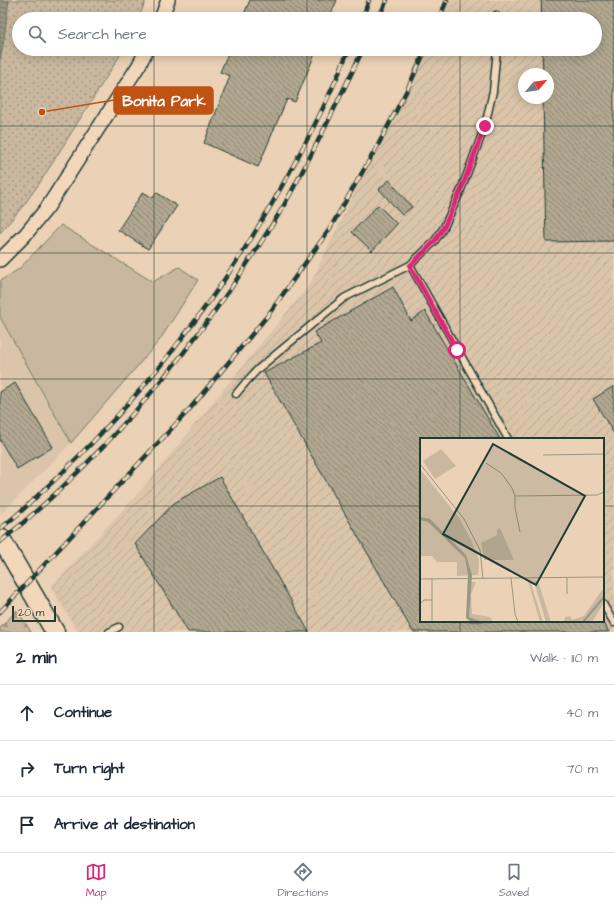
<!DOCTYPE html>
<html lang="en">
<head>
<meta charset="utf-8">
<style>
	:root { --surface:#fff; --page:#f6f6f7; --text:#1f2937; --muted:#747a83; --line:#e0e1e3; --accent:#db2777 }
	body { margin:0; font-family:"Architects Daughter",sans-serif; background:var(--page); color:var(--text) }
	.compass { position:absolute; left:518px; top:68px; width:36px; height:36px; border-radius:50%; background:var(--surface); box-shadow:0 2px 10px #0003; rotate:61deg }
	.scale { position:absolute; left:12px; bottom:10px; width:44px; box-sizing:border-box; padding-left:4px; border:2px solid #1f3d34; border-top:0; font-size:11px; line-height:14px; white-space:nowrap; color:#1f3d34; -webkit-text-stroke:3px #f3d7ba; paint-order:stroke }
	.stop { position:absolute; width:12px; height:12px; margin:-9px; border:3px solid #db2777; border-radius:50%; background:#fff }
	.stop.end { background:#db2777; border-color:#fff; box-shadow:0 1px 4px #0008 }
	.list { margin:0; padding:0; list-style:none }
	h2 { display:flex; justify-content:space-between; align-items:center; height:52px; margin:0; padding:0 16px; font-size:17px }
	h2 small { font-size:13px; font-weight:400; color:var(--muted) }
	.list li { display:grid; grid-template-columns:26px 1fr auto; gap:12px; align-items:center; box-sizing:border-box; height:56px; padding:0 16px; border-top:1px solid var(--line) }
	.list b { display:block; font-size:15px; white-space:nowrap }
	.list em { font-size:13px; font-style:normal; color:var(--muted) }
	.icon { flex:none; width:22px; height:22px; fill:none; stroke:currentColor; stroke-width:2; stroke-linecap:round; stroke-linejoin:round }
	.map { position:relative; flex:none; width:614px; height:632px; overflow:hidden }
	.search { position:absolute; background:var(--surface); box-shadow:0 2px 10px #0003; left:12px; right:12px; top:12px; height:44px; display:flex; align-items:center; gap:10px; box-sizing:border-box; padding:0 14px; border-radius:22px; color:var(--muted); font-size:15px }
	.sheet { height:220px; background:var(--surface) }
	nav { display:flex; justify-content:space-around; align-items:center; box-sizing:border-box; height:56px; border-top:1px solid var(--line); background:var(--surface); font-size:11px; color:var(--muted) }
	nav a { display:grid; justify-items:center; gap:2px }
	nav .on { color:var(--accent) }
	.map>svg:first-child { display:block }
</style>
</head>
<body>
<div class="map">
<svg width="614" height="632" viewBox="0 0 614 632">
	<defs>
		<pattern id="industrial-furrows" width="10" height="10" patternUnits="userSpaceOnUse"><rect width="10" height="10" fill="#dac4aa"/><path d="M-1 1l2-2M0 10L10 0M9 11l2-2" fill="none" stroke="#bba993"/></pattern>
		<pattern id="forest-firs" width="22" height="20" patternUnits="userSpaceOnUse"><rect width="22" height="20" fill="#c9b89f"/><path d="M5 1l3.5 6h-7zM16 11l3.5 6h-7z" fill="#a39782"/></pattern>
		<pattern id="park-dots" width="8" height="8" patternUnits="userSpaceOnUse"><rect width="8" height="8" fill="#c9b89f"/><path d="M2 2h.1M6 6h.1" fill="none" stroke="#a39782" stroke-width="1.8" stroke-linecap="round"/></pattern>
		<pattern id="water-rules" width="6" height="5" patternUnits="userSpaceOnUse"><rect width="6" height="5" fill="#999682"/><path d="M0 2.5h6" fill="none" stroke="#7c7c6b"/></pattern>
		<pattern id="building-back-hatch" width="6" height="6" patternUnits="userSpaceOnUse"><rect width="6" height="6" fill="#b2a790"/><path d="M-1 5l2 2M0 0l6 6M5-1l2 2" fill="none" stroke="#908976"/></pattern>
	</defs>
	<rect width="100%" height="100%" fill="#ebd1b5"/>
	<filter id="ink" filterUnits="userSpaceOnUse"><feTurbulence type="fractalNoise" baseFrequency=".025" numOctaves="2"/><feDisplacementMap in="SourceGraphic" scale="8" xChannelSelector="R" yChannelSelector="G"/><feConvolveMatrix kernelMatrix="1 2 1 2 8 2 1 2 1" color-interpolation-filters="sRGB"/></filter>
	<g filter="url(#ink)">
		<path fill="#dac4aa" d="M0,317L71,443L2,513L0,510Z"/>
		<path fill="url(#industrial-furrows)" fill-rule="evenodd" d="M449,0H614V632H78L51,587L143,488L310,284L425,49H595V19H440ZM524,74H548V98H524ZM421,439H603V621H421Z"/>
		<path fill="#c9b89f" stroke="#747a6a" d="M61,225L153,282L179,267L198,280L159,341L71,443L0,317V281L19,269Z"/>
		<path fill="url(#forest-firs)" stroke="#747a6a" d="M17,610L31,632H0V628Z"/>
		<path fill="url(#park-dots)" stroke="#747a6a" d="M9,0H146L138,19H19V49H124L39,184L23,206L0,233V36Z"/>
		<path fill="url(#water-rules)" stroke="#687263" d="M0,0H9L3,46L0,59Z"/>
		<path fill="url(#building-back-hatch)" stroke="#1f3d34" d="M250,0H337L329,19H242Z
			M541,0H614V241L546,242L543,98H548V74H543L542,49H595V19H542Z
			M230,49H317L295,102L287,99L258,167L204,143L230,76L220,72Z
			M389,180L412,207L402,215L379,189Z
			M143,192L153,198L156,192L177,206L148,249L118,230Z
			M378,205L397,224L372,251L352,232Z
			M393,287L411,321L425,311L500,439H421V621H603L609,632H413L264,373L321,343L314,332Z
			M15,383L53,447L17,469L0,440V392Z
			M614,386V434L593,399Z
			M220,477L309,632H188L135,544L174,503Z"/>
		<g fill="none" stroke-linecap="round" stroke-linejoin="round">
			<defs>
				<path id="service" d="M496,15V19
					M497,49L493,91L485,126L461,190L444,227L434,242L410,265L508,439
					M236,394L246,382L258,369L327,312L344,298L410,265
					M603,604L614,623
					M109,632L119,627"/>
				<path id="minor" d="M161,19L168,0
					M0,260L25,235L47,208L139,65L147,49"/>
				<path id="secondary" d="M0,537L55,632"/>
			</defs>
			<use href="#service" stroke="#1f3d34" stroke-width="9"/>
			<use href="#minor" stroke="#1f3d34" stroke-width="16"/>
			<use href="#secondary" stroke="#1f3d34" stroke-width="21"/>
			<use href="#service" stroke="#f3d7ba" stroke-width="6"/>
			<use href="#minor" stroke="#f3d7ba" stroke-width="13"/>
			<use href="#secondary" stroke="#f3d7ba" stroke-width="18"/>
			<defs>
				<path id="rail" d="M362,19L369,0
					M378,19L387,0
					M439,19L447,0
					M0,529C11,520 22,511 32,501C137,406 226,291 293,166C314,128 333,89 349,49
					M0,542C89,470 166,382 231,288C249,261 267,234 283,207C312,155 338,102 363,49
					M0,612L188,411L268,315L329,230L378,145L407,90L426,49"/>
			</defs>
			<use href="#rail" stroke="#1f3d34" stroke-width="4.5"/>
			<use href="#rail" stroke="#f3d7ba" stroke-width="3" stroke-dasharray="9" stroke-linecap="butt"/>
		</g>
	</g>
	<g fill="none" stroke-linecap="round" stroke-linejoin="round" filter="url(#ink)">
		<path stroke="#db2777" stroke-width="5" d="M457,350L410,266L434,242L444,227L461,190L485,126"/>
	</g>
	<path fill="none" stroke="#1f3d34" stroke-width="1" stroke-opacity="0.55" d="M154,0V19M307,0V19M460,0V19M154,49V632M307,49V632M460,49V439M0,126H614M0,253H614M0,379H614M0,506H421M603,506H614M460,621V632"/>
	<g transform="translate(420 438)">
		<rect width="184" height="184" fill="#ebd1b5"/>
		<path d="M0,31L33,79L28,67L38,79L51,102L59,122L58,137L37,138V124H17L12,118H2L0,114ZM80,90L94,122H64L61,105L77,97V92ZM51,144H56L51,156L52,176L70,179L73,184L57,183L49,179Z" fill="#c9b89f"/>
		<path d="M21,11L36,28L15,41L3,23ZM108,143H110L123,184H120ZM114,143H118L131,184H126ZM182,152H184V158L168,179L160,184H144L145,179L150,178L152,182L164,178ZM184,160V165L172,184H164Z" fill="#c9b89f"/>
		<path d="M0,31L39,80L51,102L59,122L58,137H50L43,112L17,89V73H0Z" fill="#c9b89f"/>
		<path d="M0,79L10,81L46,117L52,137L49,179L62,184H51L46,180L48,137L45,120L8,84L0,82Z" fill="#999682"/>
		<path fill="none" stroke="#999682" stroke-width="2" d="M163,184L184,159"/>
		<path fill="none" stroke="#999681" stroke-width="1" d="M123,17L184,16M66,25L81,35L92,50L95,58L177,57L184,54M0,26L44,81L60,112L63,141M95,58V70L100,94M91,140L95,176L98,184M0,141L184,139M12,141V184M147,156V140M0,166L4,162H12"/>
		<path fill="#1f3d34" fill-opacity="0.15" stroke="#1f3d34" stroke-width="2" d="M73,6L165,58L116,147L23,96Z"/>
		<rect width="184" height="184" fill="none" stroke="#1f3d34" stroke-width="2"/>
	</g>
	<path fill="none" stroke="#c05314" stroke-width="1.5" d="M42 112L114 100"/>
	<circle fill="#c05314" stroke="#f3d7ba" stroke-width="1.5" cx="42" cy="112" r="4"/>
	<rect fill="#c05314" stroke="#c05314" stroke-width="1.5" x="114" y="87" width="99" height="27" rx="4"/>
	<g font-size="15" text-anchor="middle" font-weight="bold" fill="#fff">
		<text x="164" y="106">Bonita Park</text>
	</g>
</svg>
<svg class="compass" viewBox="-18 -18 36 36"><path d="M0-13l5 13h-10z" fill="#e53935"/><path d="M0 13l5-13h-10z" fill="#747a83"/></svg>
<div class="scale">20 m</div>
<div class="stop" style="left:457px;top:350px"></div>
<div class="stop end" style="left:485px;top:126px"></div>
<div class="search"><svg class="icon" aria-label="search" viewBox="0 0 24 24"><circle cx="10" cy="10" r="6"/><path d="M15 15l6 6"/></svg>Search here</div>
</div>
<section class="sheet">
<h2>2 min<small>Walk · 110 m</small></h2>
<ul class="list">
<li><svg class="icon" aria-label="ahead" viewBox="0 0 24 24"><path d="M12 20V5M6 11l6-6 6 6"/></svg><div><b>Continue</b></div><em>40 m</em></li>
<li><svg class="icon" aria-label="right" viewBox="0 0 24 24"><path d="M7 20v-9h11M14 6l5 5-5 5"/></svg><div><b>Turn right</b></div><em>70 m</em></li>
<li><svg class="icon" aria-label="arrive" viewBox="0 0 24 24"><path d="M6 21V4h12l-3 4 3 4H6"/></svg><div><b>Arrive at destination</b></div></li>
</ul>
</section>
<nav>
<a class="on"><svg class="icon" aria-label="map" viewBox="0 0 24 24"><path d="M3 6l6-2 6 2 6-2v14l-6 2-6-2-6 2zM9 4v14M15 6v14"/></svg>Map</a>
<a><svg class="icon" aria-label="directions" viewBox="0 0 24 24"><path d="M12 3l9 9-9 9-9-9zM9 14v-3h6M13 9l2 2-2 2"/></svg>Directions</a>
<a><svg class="icon" aria-label="saved" viewBox="0 0 24 24"><path d="M7 4h10v16l-5-4-5 4z"/></svg>Saved</a>
</nav>
</body>
</html>
